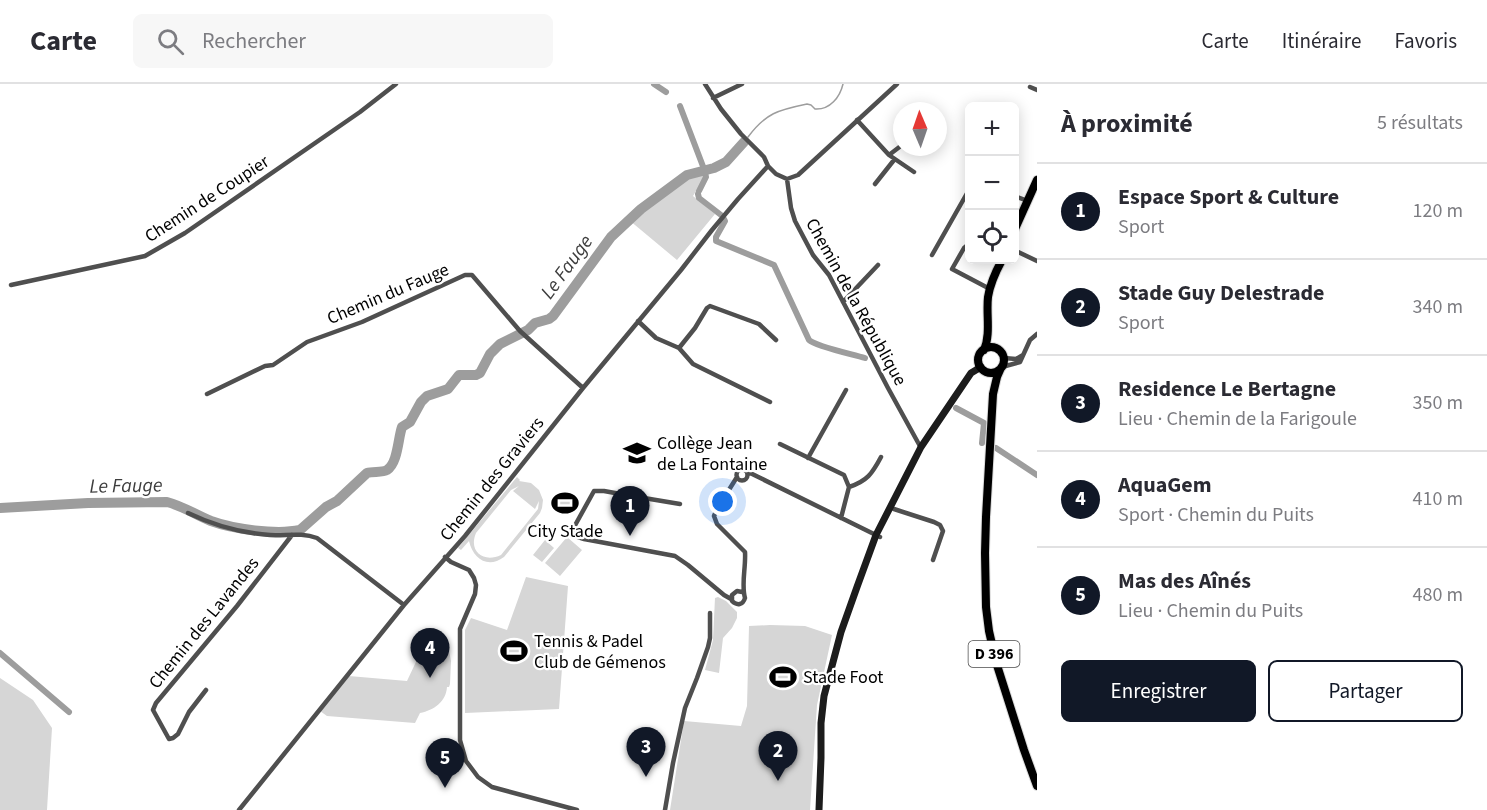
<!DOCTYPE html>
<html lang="fr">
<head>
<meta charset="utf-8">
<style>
	:root { --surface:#fff; --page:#f7f7f7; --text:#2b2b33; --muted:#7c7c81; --line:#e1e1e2; --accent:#111827 }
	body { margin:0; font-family:"Source Sans 3",sans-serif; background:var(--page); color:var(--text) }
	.controls { position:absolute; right:18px; top:18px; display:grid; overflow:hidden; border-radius:9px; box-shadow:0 3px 15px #0003 }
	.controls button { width:54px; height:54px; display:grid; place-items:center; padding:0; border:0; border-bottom:2px solid var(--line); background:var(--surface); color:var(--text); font:30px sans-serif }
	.compass { position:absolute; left:893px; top:18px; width:54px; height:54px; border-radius:50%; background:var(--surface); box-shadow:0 3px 15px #0003; rotate:358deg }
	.you { position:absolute; left:723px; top:418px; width:21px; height:21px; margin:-15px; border:4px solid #fff; border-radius:50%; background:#1a73e8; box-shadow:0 0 0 9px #1a73e833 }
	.badge { display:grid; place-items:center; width:39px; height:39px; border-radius:50%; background:var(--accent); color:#fff; font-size:20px; font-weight:700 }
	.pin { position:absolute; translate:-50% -50px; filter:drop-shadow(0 2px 3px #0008) }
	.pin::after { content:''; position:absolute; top:32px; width:21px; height:18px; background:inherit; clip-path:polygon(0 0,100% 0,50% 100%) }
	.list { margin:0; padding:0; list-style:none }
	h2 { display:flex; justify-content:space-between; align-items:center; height:78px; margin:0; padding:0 24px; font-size:26px }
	h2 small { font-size:20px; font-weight:400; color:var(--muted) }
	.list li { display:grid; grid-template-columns:39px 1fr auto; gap:18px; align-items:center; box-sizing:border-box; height:96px; padding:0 24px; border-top:2px solid var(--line) }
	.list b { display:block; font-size:22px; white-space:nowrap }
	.list p { margin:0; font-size:20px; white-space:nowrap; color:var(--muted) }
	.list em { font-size:20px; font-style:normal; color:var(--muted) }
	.actions { display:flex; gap:12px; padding:18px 24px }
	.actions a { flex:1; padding:14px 0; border:2px solid var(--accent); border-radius:9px; text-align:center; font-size:21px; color:var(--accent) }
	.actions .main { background:var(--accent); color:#fff }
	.icon { flex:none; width:33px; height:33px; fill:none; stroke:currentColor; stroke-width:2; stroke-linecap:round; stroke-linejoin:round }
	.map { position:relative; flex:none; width:1037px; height:726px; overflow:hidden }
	header { display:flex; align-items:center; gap:36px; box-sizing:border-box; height:84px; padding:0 30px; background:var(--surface); border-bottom:2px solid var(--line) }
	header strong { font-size:28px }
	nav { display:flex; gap:33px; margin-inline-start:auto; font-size:21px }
	.search { width:420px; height:54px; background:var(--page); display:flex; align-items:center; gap:15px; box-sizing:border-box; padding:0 21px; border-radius:9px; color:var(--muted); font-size:22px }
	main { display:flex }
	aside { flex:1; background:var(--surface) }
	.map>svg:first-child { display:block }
</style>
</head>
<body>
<header>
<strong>Carte</strong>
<div class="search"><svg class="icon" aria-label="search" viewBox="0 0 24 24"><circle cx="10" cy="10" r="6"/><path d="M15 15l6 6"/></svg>Rechercher</div>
<nav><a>Carte</a><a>Itinéraire</a><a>Favoris</a></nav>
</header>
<main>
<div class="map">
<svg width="1037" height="726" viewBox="0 0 1037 726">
	<rect width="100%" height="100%" fill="#fff"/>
	<path fill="#d6d6d6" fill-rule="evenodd" d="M703,88L704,94L693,112L715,130L677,176L629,136C650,117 675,95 703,88Z
		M517,393L520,396L519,397L531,399L539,406L543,416L542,424L540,429L504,473C488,485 473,475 469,457L461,466L458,464ZM519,402L513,407L535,425L539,417L538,425L501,471C484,479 468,468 476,449L511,406Z
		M566,406L577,415L563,432L552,423Z
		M567,453L582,466L560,492L545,479Z
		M545,456L554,464L542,478L533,471Z
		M526,493L568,502L559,625L465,629V546L471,534L507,546Z
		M718,513L726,517L737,528V534L732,544L723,554L719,589L705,586L713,556L715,514Z
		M770,541L805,542L832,551L817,621L810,726H670L684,637L741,642L747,622L749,542Z
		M430,548L447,556L451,577L450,600L449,603H447C446,618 434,626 420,629L415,639L327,632L320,627L349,592L407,597Z
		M0,594L33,616L52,644L47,726H0Z"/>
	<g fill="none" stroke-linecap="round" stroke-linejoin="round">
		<path stroke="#9d9d9d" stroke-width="1.5" d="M748,53C766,29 778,26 807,20L811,21L815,25C830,26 840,13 843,0"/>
		<path stroke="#9d9d9d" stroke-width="6" d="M654,0L666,8
			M680,22L704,85
			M699,107L706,93L705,88
			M698,110L699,114L721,131
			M724,135L725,137L716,153V157L774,181L809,256C817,263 852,270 865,274
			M956,324L984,339L982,359
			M996,364L1037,391
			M0,569L69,628"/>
		<path stroke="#9d9d9d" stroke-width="10" d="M0,424L88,419L167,418C183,422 196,431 211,437C233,445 276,451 300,446L326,423L337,417L367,389C373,387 382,389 387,386C398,379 398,354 402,343L410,338L421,318L427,312L448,305L459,291H476L480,289L490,270L500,260L528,246L535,239L549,235L553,232L611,153L641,125L687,91L714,84L726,78L744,58"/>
		<defs>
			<path id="primary" d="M1014,147L1037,96
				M978 276a13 13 0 1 1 26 0a13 13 0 1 1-26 0Z
				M984,266C991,250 986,230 988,213C990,200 996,187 1002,176
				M1001,284L997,293L993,310L986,433L985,469L986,523L989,547L996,578L1024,666L1037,702"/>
		</defs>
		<use href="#primary" stroke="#dbdbdb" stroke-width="10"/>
		<path stroke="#4f4f4f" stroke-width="4.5" d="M705,0L721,25L741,50L764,73L768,82L776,90L787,95
			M1030,3L1037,6
			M713,14L742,0
			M857,36L889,71L914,88
			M889,71L902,61
			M787,95L791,124L795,137L813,171L829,191L888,304L921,364
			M787,95L798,91L897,0
			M875,100L894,76
			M1014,112L1028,117
			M970,159L964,164L952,185L990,205
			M1014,166L1037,177
			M932,171L970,104
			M11,201L145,172L185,149L360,28L396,0
			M843,218L878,181
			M638,237L656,254L679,264L693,280L770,318
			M679,264L695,244L707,224L710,222L759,240L776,256
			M1004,274L1016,275L1023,271
			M1002,283L1020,278L1030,256L1037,250
			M207,310L265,282L273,281L307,258L362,238L465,191H472L520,247L583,304
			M780,360L844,391L849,403L841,434
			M808,374L846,306
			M736.5 391a5.5 5.5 0 1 1 11 0a5.5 5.5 0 1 1-11 0Z
			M746,387L880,453
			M737,393L717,425L714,432L717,440L745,468C746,484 741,500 745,514C743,521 737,522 732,517V511L737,507L742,508
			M849,403C867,397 872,390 881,373
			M626,411L680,420
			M894,425L934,438L940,441L943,447L933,476
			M188,429C215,442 240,449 270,451C286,452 301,448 317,454L404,521
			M622,434L626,411L604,407H594L573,445L575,452L584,455L675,472L688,481L724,511L731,515
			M445,473L451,478L469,486L474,494L476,501L475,510L460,545V656L466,677L478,693L492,703L577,726
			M206,606L189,628L178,650L173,654L169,655L153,626L156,619L237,522L292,451
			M239,726L404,521L465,452L583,304L681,186L712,146L738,115L768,82
			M665,726L673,679L685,624L697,594L708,563L710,554V529"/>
		<path stroke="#1c1c1c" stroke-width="7" d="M819,726L821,674V639L824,612L841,548L857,503L876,451L921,363L971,289L981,283"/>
		<use href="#primary" stroke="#000" stroke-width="8"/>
	</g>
	<defs>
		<symbol id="school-bare" viewBox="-9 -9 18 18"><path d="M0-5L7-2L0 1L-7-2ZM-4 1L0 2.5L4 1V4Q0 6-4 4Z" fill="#000" stroke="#fff" stroke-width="2.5" paint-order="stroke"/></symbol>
		<symbol id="stadium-bare" viewBox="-9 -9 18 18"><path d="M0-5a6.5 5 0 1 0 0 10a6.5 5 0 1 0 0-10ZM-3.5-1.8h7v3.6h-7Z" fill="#000" stroke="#fff" stroke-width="2.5" paint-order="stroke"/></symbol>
	</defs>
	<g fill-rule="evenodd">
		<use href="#school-bare" x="618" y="350" width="38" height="38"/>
		<use href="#stadium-bare" x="546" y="400" width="38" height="38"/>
		<use href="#stadium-bare" x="495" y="548" width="38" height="38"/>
		<use href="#stadium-bare" x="764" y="574" width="38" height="38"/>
	</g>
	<g text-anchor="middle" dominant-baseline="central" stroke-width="4.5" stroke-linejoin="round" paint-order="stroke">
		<rect fill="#fff" stroke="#4c4c4c" stroke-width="1.5" x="968.5" y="557" width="51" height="26" rx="4.5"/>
		<g font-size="16" font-weight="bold" fill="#000">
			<text x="994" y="570">D 396</text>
		</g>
		<g font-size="18" fill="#000" stroke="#fff">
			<text transform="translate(207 115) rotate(-33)">Chemin de Coupier</text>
			<text transform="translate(388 210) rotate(-23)">Chemin du Fauge</text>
			<text transform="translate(856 218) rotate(61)">Chemin de la République</text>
			<text transform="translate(492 395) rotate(-51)">Chemin des Graviers</text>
			<text transform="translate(204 539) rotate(-51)">Chemin des Lavandes</text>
		</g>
		<g font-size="18" fill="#000" stroke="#fff" text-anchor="start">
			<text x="657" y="359">Collège Jean<tspan x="657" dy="21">de La Fontaine</tspan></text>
			<text x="565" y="447" text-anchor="middle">City Stade</text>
			<text x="534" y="557">Tennis &amp; Padel<tspan x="534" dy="21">Club de Gémenos</tspan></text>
			<text x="803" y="593">Stade Foot</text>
		</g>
		<g font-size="20" font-style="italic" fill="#3e3e3e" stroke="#fff">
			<text transform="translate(567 183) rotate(-54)">Le Fauge</text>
			<text transform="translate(126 402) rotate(-1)">Le Fauge</text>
		</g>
	</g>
</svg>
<div class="controls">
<button>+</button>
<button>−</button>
<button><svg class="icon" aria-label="locate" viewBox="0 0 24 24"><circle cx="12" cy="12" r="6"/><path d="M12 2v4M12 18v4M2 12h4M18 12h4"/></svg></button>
</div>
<svg class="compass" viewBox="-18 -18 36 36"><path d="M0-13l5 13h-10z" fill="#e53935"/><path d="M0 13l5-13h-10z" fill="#7c7c81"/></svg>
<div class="you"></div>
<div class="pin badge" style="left:630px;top:452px">1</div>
<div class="pin badge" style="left:778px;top:697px">2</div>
<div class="pin badge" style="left:646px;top:693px">3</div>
<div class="pin badge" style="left:430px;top:594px">4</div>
<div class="pin badge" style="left:445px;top:704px">5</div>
</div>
<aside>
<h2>À proximité<small>5 résultats</small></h2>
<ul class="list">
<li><span class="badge">1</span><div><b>Espace Sport &amp; Culture</b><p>Sport</p></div><em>120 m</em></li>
<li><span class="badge">2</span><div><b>Stade Guy Delestrade</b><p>Sport</p></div><em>340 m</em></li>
<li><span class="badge">3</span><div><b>Residence Le Bertagne</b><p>Lieu · Chemin de la Farigoule</p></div><em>350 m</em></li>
<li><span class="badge">4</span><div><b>AquaGem</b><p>Sport · Chemin du Puits</p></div><em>410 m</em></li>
<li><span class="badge">5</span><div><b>Mas des Aînés</b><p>Lieu · Chemin du Puits</p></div><em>480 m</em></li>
</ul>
<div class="actions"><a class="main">Enregistrer</a><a>Partager</a></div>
</aside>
</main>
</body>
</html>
